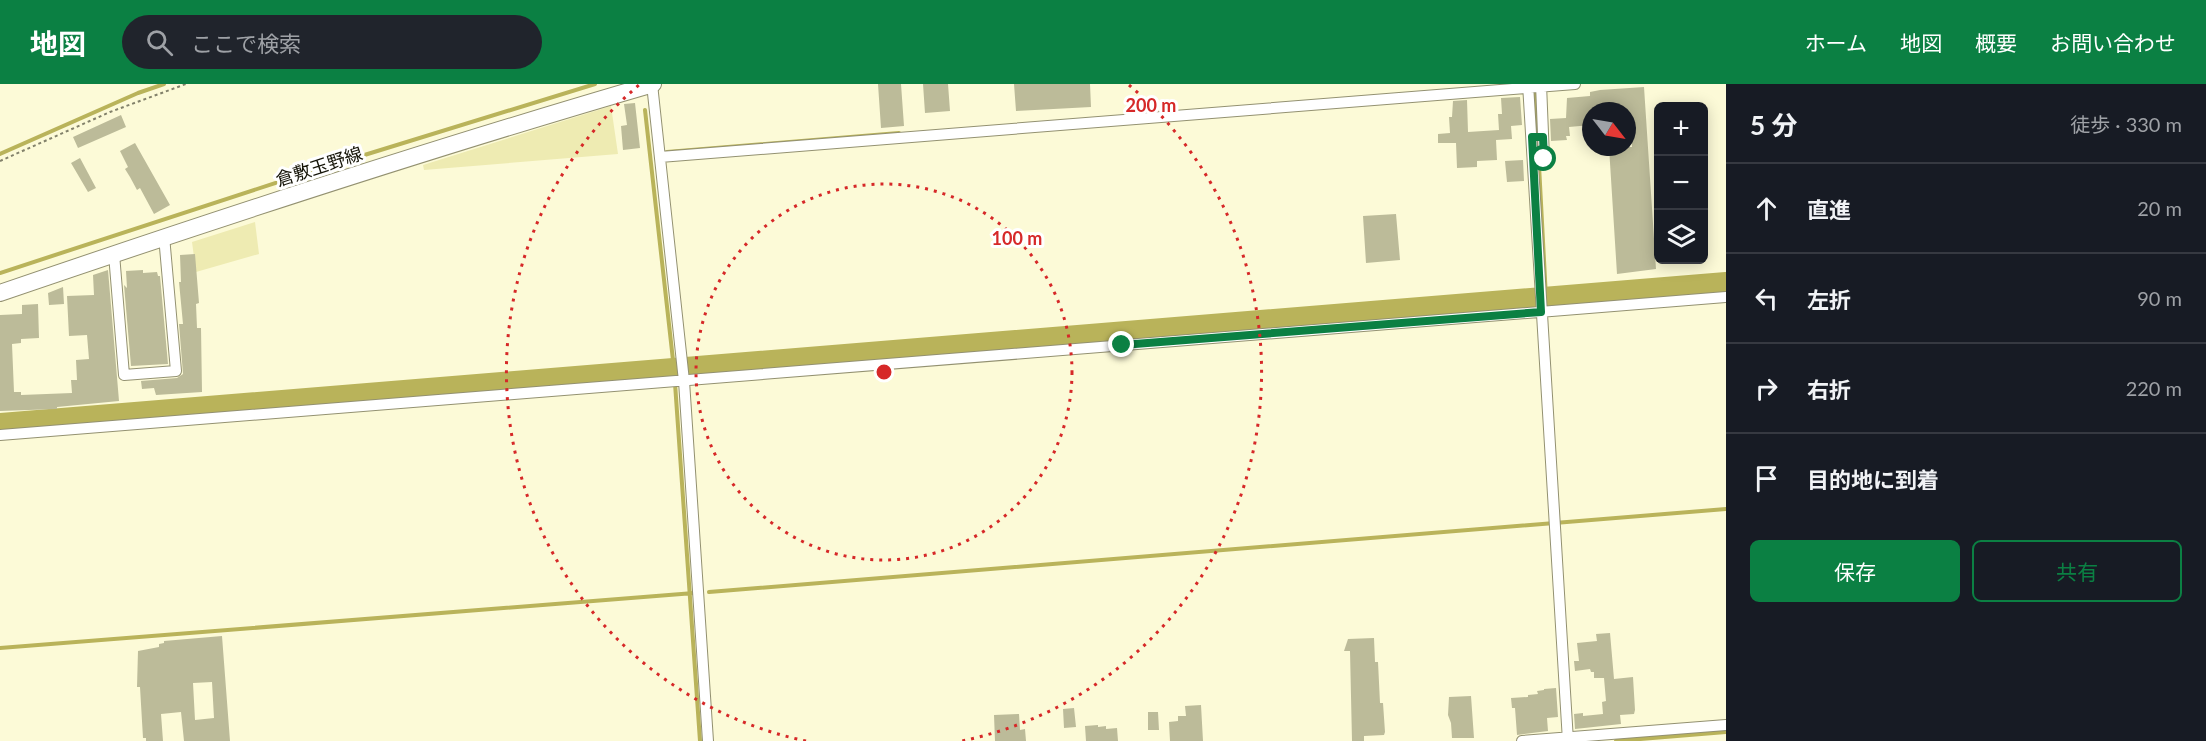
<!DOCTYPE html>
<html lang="ja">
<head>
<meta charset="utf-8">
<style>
	:root { --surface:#171b24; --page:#20242c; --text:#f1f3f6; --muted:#9ea1a6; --line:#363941; --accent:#0b8043 }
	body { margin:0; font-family:Lato,"Noto Sans JP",sans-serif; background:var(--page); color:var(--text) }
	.controls { position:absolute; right:18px; top:18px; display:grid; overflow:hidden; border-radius:9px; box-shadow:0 3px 15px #0003 }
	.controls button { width:54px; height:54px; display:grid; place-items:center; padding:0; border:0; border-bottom:2px solid var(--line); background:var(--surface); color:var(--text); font:30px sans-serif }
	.compass { position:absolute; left:1582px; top:18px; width:54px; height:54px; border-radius:50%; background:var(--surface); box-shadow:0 3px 15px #0003; rotate:121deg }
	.stop { position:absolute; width:18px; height:18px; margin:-14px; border:4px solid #0b8043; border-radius:50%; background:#fff }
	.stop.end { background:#0b8043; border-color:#fff; box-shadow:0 2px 6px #0008 }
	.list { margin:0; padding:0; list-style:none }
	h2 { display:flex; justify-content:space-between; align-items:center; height:78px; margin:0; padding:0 24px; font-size:26px }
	h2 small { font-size:20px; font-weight:400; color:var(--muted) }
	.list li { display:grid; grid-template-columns:39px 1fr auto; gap:18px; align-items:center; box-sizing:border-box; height:90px; padding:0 24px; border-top:2px solid var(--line) }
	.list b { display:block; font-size:22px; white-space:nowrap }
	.list em { font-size:20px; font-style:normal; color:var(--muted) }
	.actions { display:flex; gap:12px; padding:18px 24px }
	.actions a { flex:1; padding:14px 0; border:2px solid var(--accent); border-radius:9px; text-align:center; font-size:21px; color:var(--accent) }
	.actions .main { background:var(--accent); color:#fff }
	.icon { flex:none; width:33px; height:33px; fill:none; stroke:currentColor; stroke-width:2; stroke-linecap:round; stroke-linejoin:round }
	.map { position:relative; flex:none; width:1726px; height:657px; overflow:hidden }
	header { display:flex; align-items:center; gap:36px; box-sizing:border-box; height:84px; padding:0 30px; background:var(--accent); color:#fff }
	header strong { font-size:28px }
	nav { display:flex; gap:33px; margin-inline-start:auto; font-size:21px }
	.search { width:420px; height:54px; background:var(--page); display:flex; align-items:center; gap:15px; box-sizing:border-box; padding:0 21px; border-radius:33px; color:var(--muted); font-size:22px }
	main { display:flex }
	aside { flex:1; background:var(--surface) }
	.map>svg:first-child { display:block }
</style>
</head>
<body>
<header>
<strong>地図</strong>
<div class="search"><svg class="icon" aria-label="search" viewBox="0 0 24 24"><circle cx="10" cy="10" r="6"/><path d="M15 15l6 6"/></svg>ここで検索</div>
<nav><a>ホーム</a><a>地図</a><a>概要</a><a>お問い合わせ</a></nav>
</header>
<main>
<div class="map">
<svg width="1726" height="657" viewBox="0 0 1726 657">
	<rect width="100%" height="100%" fill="#fcfad7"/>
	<path fill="#eeebb2" d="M611,22L618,70L424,86L423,81Z
		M255,138L259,170L196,188L192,158Z"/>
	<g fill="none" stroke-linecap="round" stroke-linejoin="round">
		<path stroke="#b9b35a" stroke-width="4" d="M1535,5L1546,214
			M645,26L674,285L700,657
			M667,68L899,49
			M0,70L138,9L164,0
			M0,189L306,89L595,0
			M709,508L1726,425
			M0,564L694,509
			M1616,657L1726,648"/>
		<path stroke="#b9b35a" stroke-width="22" d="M0,340L1726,199"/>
	</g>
	<path fill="#bcbb99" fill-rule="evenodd" d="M878,0H901L904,42L881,44Z
		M923,0H948L950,27L925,29Z
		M1014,0H1090L1091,23L1016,27Z
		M1644,3L1656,185L1617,190L1609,63H1632L1629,27H1591V41L1569,43L1570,52H1566L1567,56L1551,57L1550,35L1566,34L1567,14L1590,12V8L1600,6Z
		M1520,13L1522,41L1511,42L1512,55L1496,56L1497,76L1477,77V83L1457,84L1456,59H1438V50L1450,49L1449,33H1452L1453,17L1467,16L1468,48L1499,46L1498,30H1502L1501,14Z
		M635,19L640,64L623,66L621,42L627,41L624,20Z
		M121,31L126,43L78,64L73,53Z
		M135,59L170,121L154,130L140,104L137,106L130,93L125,85L128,83L120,67Z
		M80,74L96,104L88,108L71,79Z
		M1523,76L1524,97L1507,98L1505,77Z
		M1396,130L1400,176L1366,179L1363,132Z
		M195,170L199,219L196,220L197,244H201L202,308L156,311L154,304L142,305L141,297L177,294L183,290L179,240H183L179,198H181L180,171Z
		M108,186L119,317L57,323V325L0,327V231L22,230V221L38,220L39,254L21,255V259L12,260L14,308H21V311L72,309L71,296H77L76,276L89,275L87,251L69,252L67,212L94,211L93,191Z
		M143,186V189L157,188L158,192H160L168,280L131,282L124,201L127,204L126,187Z
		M63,203L64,220L49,221L48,209Z
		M1610,549L1614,595L1633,593L1635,626L1634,630L1620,631L1621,640L1575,645L1574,630L1583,629V632L1603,630L1602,618L1606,617L1604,594H1594V588H1591L1590,585L1575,587L1574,577H1579L1577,559L1597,557L1596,550Z
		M222,552L230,657H184L181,628L161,630L163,657H146V654H143L140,603H137L138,567L159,563V560L164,559V557ZM212,598L214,634L195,636L193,599Z
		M1374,554L1375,578H1378L1380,619H1383L1385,648L1384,651L1364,652V657H1352L1350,567H1344L1348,555Z
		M1556,604L1558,633L1547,634L1548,647L1517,651L1515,624H1512L1511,614L1528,613V611L1538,610L1537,607L1544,606V605Z
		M1471,612L1474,654H1452L1451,639L1448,631L1449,613Z
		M1201,621L1203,657H1170L1169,638L1178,637V632H1186L1185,622Z
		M1074,624L1076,643L1064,644L1063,625Z
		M1148,628H1158L1159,646H1148Z
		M1019,630L1020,646L1025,645L1026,657H995L994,631Z
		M1098,641V643L1106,642V645L1117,644L1118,657H1086L1085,642Z"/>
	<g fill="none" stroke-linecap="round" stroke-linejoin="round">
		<defs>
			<path id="minor" d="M652,0L684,297L708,657
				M1528,0L1568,657
				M1541,0L1544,74
				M660,73L1575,0
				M114,170L124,291L176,287L164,152
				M0,351L1726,213
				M1522,657L1726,641"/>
			<path id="primary" d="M0,209C216,135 433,64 653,0"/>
		</defs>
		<use href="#minor" stroke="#939171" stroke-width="12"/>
		<use href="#primary" stroke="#939171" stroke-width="18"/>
		<path stroke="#82816a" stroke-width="2" stroke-dasharray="3 3" stroke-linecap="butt" d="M0,77L110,28L186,0"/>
		<use href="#minor" stroke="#fff" stroke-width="10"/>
		<use href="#primary" stroke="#fff" stroke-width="16"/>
	</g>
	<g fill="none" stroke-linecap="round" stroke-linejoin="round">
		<path stroke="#0b8043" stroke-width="8" d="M1122,261L1541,228L1532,53H1543L1544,75"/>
	</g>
	<g fill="none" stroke="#d62828" stroke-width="3" stroke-dasharray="3 6">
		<circle cx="884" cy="288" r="188"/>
		<path d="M806 657A377 377 0 0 1 639 1M1129 1A377 377 0 0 1 962 657"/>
	</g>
	<g text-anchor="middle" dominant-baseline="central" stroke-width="6" stroke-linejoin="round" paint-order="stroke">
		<g font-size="18" fill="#161509" stroke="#fff">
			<text transform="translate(319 82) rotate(-18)">倉敷玉野線</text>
		</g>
	</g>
	<circle cx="884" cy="288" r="9" fill="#d62828" stroke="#fff" stroke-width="3"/>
	<g font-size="18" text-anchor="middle" font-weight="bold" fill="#d62828" stroke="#fff" stroke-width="6" stroke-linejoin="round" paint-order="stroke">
		<text x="1151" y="28">200 m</text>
		<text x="1017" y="161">100 m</text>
	</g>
</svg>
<div class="controls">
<button>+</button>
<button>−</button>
<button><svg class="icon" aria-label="layers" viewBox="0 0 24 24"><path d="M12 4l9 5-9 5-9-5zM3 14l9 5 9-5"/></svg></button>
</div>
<svg class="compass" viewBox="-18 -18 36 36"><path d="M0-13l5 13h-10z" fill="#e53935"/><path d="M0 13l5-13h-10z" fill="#9ea1a6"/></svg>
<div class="stop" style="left:1544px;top:75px"></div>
<div class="stop end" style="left:1122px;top:261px"></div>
</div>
<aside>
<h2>5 分<small>徒歩 · 330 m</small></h2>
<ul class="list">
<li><svg class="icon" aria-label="ahead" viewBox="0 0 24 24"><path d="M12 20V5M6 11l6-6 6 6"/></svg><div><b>直進</b></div><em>20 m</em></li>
<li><svg class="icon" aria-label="left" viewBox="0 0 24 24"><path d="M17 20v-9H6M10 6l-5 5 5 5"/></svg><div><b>左折</b></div><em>90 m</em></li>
<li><svg class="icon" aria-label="right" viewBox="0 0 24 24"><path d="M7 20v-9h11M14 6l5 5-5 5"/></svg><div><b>右折</b></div><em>220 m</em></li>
<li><svg class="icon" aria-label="arrive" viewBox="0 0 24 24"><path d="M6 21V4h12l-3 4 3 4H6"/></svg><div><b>目的地に到着</b></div></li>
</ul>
<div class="actions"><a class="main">保存</a><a>共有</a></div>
</aside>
</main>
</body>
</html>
